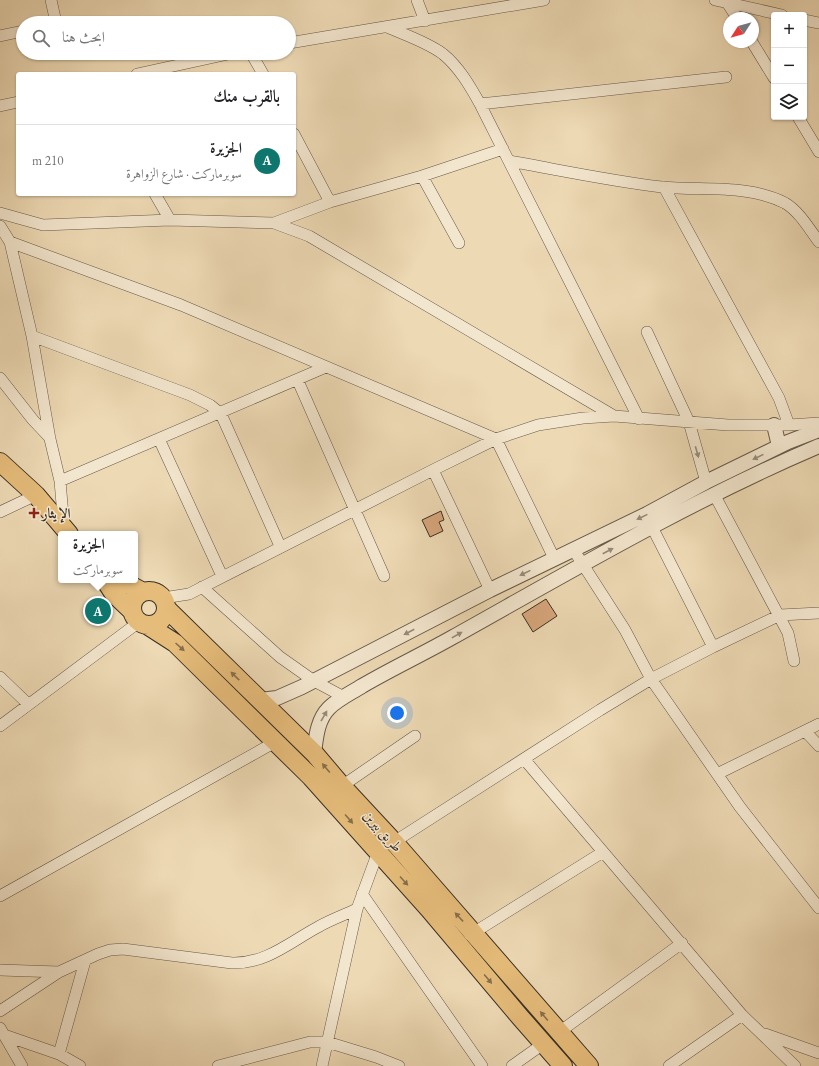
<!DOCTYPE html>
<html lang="ar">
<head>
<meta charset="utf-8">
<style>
	:root { --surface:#fff; --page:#f2f2f2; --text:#202124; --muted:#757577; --line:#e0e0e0; --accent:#0f766e }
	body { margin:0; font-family:"EB Garamond",Amiri,serif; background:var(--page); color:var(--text); direction:rtl }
	.controls { position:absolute; right:12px; top:12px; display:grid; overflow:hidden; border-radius:4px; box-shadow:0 1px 3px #0004 }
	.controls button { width:36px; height:36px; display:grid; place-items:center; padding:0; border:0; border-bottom:1px solid var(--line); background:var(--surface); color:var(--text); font:20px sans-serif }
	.compass { position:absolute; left:723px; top:12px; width:36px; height:36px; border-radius:50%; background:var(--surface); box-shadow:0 1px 3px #0004; rotate:234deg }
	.you { position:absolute; left:397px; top:713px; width:14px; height:14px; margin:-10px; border:3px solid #fff; border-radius:50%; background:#1a73e8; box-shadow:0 0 0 6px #1a73e833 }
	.badge { display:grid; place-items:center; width:26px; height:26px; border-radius:50%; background:var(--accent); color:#fff; font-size:13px; font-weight:700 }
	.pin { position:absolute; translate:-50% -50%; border:2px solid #fff; box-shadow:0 1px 4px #0006 }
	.popup { position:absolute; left:58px; top:531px; width:80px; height:52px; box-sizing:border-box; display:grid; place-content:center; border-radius:4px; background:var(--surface); filter:drop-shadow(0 1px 3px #0005); font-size:13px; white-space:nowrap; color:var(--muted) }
	.popup b { font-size:15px; color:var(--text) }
	.popup::after { content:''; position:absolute; left:50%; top:100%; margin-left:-8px; border:8px solid transparent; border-top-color:var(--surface) }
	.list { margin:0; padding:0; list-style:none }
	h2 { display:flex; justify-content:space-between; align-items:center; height:52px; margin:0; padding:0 16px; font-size:17px }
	h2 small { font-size:13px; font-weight:400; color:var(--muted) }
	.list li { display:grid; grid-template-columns:26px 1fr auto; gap:12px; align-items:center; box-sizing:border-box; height:72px; padding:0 16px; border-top:1px solid var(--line) }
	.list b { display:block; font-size:15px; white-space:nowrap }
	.list p { margin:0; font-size:13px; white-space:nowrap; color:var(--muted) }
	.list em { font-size:13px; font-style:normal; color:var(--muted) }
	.icon { flex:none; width:22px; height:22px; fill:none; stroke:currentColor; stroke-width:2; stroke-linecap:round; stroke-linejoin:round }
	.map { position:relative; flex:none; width:819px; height:1066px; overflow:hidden; direction:ltr }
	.search { position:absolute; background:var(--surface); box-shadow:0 1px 3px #0004; left:16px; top:16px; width:280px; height:44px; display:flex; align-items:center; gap:10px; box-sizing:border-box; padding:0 14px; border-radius:22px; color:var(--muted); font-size:15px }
	.panel { position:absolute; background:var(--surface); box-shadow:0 1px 3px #0004; left:16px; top:72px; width:280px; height:124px; border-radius:4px; direction:rtl }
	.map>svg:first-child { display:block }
</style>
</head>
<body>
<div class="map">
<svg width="819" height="1066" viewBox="0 0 819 1066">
	<rect width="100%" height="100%" fill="#edd9b4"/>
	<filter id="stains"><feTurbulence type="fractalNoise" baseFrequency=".005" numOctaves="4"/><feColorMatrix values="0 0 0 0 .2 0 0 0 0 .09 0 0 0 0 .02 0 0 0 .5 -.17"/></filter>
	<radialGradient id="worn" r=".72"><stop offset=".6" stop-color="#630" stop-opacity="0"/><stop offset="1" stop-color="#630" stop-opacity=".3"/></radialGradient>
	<path fill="#d8a67c" stroke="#3a3026" d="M441,511L444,520L439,522L443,531L430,537L422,520Z
		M546,599L557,616L533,632L522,614Z"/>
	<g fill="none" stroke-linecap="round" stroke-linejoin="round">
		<defs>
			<path id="minor" d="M51,0L55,18L52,23
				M417,0L425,21
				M715,0L782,15
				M728,4L737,18
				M804,20L819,23
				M387,27C405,35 427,42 443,54C459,67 470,86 480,104L639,419
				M0,36L23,31
				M752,42L774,78
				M289,43L544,0
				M251,53L263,74
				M137,74L233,53
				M480,104L726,77
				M0,106L18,102
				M798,117L819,152
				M294,134L330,202
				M509,161C560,170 611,181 662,187C703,191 748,184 785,203C799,211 810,230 819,242
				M422,176L459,243
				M664,187L779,398L789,425
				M155,194L170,220
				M0,213L43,225L170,220L274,223L309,236L614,416
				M274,223L330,202L422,176L503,149
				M0,226L10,242L32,336L50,439L60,481L64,527
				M10,242L181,305L496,439L554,558
				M647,332L689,422L706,482
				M32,336L190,395L210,405L221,414L280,546
				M0,378L33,420L50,438
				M298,381L384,576
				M159,439L222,576
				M433,470L490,590
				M60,481L326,367
				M714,494L788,633L794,661
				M0,512L36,495
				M652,527L713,647
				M573,549L625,630L651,679L740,807L819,908
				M202,587L280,657L314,681L344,697
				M163,598L189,594L433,470L496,439L538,425L583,418L614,416L728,425H789L819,423
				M0,677L28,704
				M0,726L139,622
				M805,731L819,746
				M524,759L742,1015L795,1066
				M717,774L819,724
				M342,786L415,736
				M394,842L600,710L651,679L713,647L780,615L819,613
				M362,894L482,1066
				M0,896L277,741
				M470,935L603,852
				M0,970L59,972
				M0,1011L59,972L98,954L110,950L123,949L232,963C266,964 290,942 318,927C330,920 344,915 357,909
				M0,1028L22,1066
				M558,1033L682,943
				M765,1034L819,1053
				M4,1035L59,1054L80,1066
				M59,1054L85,961
				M218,1066L310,1042H327L376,1057L399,1066
				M322,1066L357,909L378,852
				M512,1066L543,1044
				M669,1066L742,1015"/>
			<path id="tertiary" d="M774,425L779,446
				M260,700L277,698L302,687L490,590L647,514L706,482L788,442L819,430
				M314,753C316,738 317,720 329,708C338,699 351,693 362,686C391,669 423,654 453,637C573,570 692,500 819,446"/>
			<path id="primary" d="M0,462L36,495L69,534
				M105,580L114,594L132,611
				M121,580L143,592
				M132 608a17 17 0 1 1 34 0a17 17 0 1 1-34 0Z
				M166,608L314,753L342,786L394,842L589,1066
				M147,625L175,643L311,777L429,909L520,1017L563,1066"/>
		</defs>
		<use href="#minor" stroke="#675a4a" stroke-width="12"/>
		<use href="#tertiary" stroke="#675a4a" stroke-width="16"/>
		<use href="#primary" stroke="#3a3026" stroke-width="20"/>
		<use href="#minor" stroke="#f3e6ce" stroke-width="11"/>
		<use href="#tertiary" stroke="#f3e6ce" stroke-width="14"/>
		<use href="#primary" stroke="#e6bc7a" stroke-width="18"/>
	</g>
	<defs><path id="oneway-solid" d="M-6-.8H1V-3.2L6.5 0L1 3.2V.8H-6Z"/></defs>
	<g fill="#968b7a">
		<use href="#oneway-solid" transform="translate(697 452) rotate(74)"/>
		<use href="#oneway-solid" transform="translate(758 457) rotate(154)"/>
		<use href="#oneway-solid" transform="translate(642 517) rotate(154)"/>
		<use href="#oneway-solid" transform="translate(608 551) rotate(-28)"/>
		<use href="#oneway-solid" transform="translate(525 573) rotate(154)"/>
		<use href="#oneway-solid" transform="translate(409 632) rotate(152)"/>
		<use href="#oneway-solid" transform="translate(457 635) rotate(-29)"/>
		<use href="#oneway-solid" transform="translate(324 716) rotate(-60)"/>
	</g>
	<g fill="#876f4c">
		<use href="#oneway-solid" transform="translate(180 647) rotate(42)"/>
		<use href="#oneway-solid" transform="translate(235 676) rotate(-136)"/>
		<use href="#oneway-solid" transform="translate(326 768) rotate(-130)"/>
		<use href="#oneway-solid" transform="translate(349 819) rotate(49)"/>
		<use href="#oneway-solid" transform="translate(404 881) rotate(48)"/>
		<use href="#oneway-solid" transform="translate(459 917) rotate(-133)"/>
		<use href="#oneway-solid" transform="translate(488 979) rotate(50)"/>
		<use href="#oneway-solid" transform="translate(544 1016) rotate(-130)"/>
	</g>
	<path fill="#8f2418" stroke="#f3e6ce" stroke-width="1.5" d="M32 507h4v4h4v4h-4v4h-4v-4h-4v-4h4z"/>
	<g text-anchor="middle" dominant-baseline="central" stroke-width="3" stroke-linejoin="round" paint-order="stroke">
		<g font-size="14" font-weight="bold" fill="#3a3026" stroke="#f3e6ce" text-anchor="start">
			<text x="42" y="513">الإيثار</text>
		</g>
		<g font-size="14" fill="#3a3026" stroke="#f3e6ce">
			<text transform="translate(383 831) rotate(48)">طريق بيرين</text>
		</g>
	</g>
	<rect width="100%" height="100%" filter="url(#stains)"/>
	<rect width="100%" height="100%" fill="url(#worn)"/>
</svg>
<div class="controls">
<button>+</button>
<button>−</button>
<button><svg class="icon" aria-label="layers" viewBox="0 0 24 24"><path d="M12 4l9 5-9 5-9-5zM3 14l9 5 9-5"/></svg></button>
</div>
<svg class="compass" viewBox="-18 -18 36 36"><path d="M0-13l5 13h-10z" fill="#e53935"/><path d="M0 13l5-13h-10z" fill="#757577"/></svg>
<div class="you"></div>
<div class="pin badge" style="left:98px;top:611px">A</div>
<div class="popup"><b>الجزيرة</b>سوبرماركت</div>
<div class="search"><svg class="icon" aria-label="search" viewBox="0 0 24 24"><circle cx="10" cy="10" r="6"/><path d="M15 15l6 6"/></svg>ابحث هنا</div>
<section class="panel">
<h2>بالقرب منك<small></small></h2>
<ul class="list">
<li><span class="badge">A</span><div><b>الجزيرة</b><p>سوبرماركت · شارع الزواهرة</p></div><em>210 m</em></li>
</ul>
</section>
</div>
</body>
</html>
